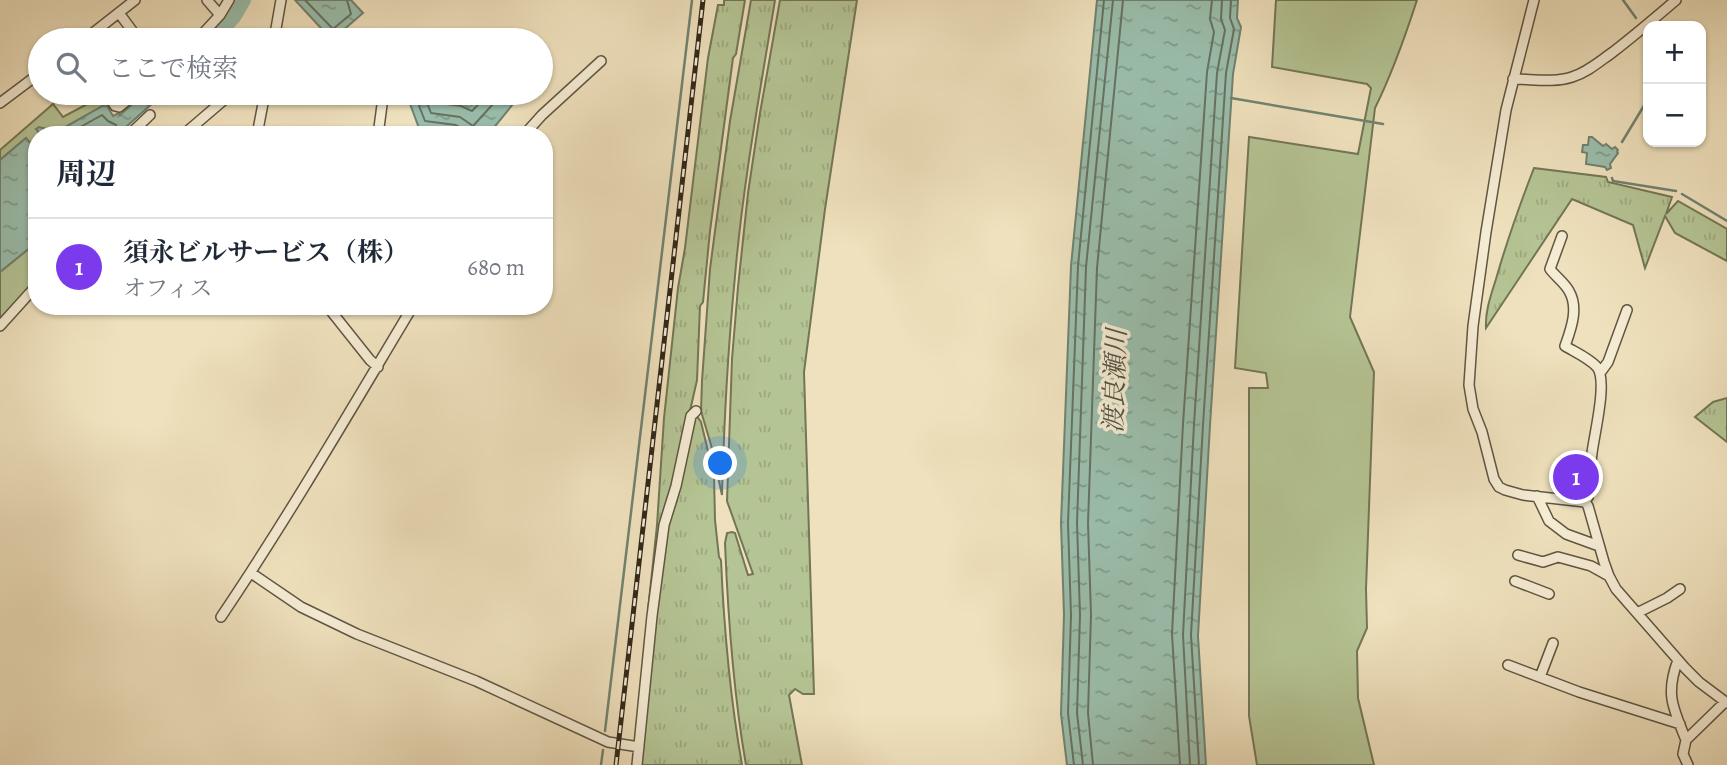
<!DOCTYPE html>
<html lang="ja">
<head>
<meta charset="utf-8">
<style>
	:root { --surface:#fff; --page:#f2f2f3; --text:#1f2937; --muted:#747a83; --line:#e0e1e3; --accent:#7c3aed }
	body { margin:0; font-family:Alegreya,"Noto Serif JP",serif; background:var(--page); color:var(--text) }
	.controls { position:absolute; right:21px; top:21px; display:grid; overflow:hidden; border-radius:14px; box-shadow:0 2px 5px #0004 }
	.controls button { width:63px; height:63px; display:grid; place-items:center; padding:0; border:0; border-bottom:2px solid var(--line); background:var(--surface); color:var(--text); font:35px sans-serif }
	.you { position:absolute; left:721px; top:464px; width:24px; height:24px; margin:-18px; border:5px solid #fff; border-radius:50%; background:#1a73e8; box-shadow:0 0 0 10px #1a73e833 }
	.badge { display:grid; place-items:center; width:46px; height:46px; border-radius:50%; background:var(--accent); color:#fff; font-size:23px; font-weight:700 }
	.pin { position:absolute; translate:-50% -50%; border:4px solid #fff; box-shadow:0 2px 7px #0006 }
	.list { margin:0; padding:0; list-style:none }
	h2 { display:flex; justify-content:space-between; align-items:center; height:91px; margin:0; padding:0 28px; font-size:30px }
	h2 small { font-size:23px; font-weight:400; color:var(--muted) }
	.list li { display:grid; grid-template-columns:46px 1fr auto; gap:21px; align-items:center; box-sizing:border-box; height:98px; padding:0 28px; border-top:2px solid var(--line) }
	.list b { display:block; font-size:26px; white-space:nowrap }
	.list p { margin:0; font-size:23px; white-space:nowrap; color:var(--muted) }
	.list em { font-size:23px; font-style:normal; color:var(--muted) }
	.icon { flex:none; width:38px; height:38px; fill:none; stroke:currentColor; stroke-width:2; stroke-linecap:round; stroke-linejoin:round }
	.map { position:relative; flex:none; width:1727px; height:765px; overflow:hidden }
	.search { position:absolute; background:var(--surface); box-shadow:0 2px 5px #0004; left:28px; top:28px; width:525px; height:77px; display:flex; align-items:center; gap:18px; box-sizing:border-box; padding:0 24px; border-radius:38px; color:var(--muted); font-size:26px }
	.panel { position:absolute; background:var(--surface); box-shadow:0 2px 5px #0004; left:28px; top:126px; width:525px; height:189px; border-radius:28px }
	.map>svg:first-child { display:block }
</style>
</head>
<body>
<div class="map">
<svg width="1727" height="765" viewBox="0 0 1727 765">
	<defs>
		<pattern id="grass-tufts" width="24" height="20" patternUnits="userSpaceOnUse" patternTransform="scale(1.75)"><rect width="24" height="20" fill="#b5c494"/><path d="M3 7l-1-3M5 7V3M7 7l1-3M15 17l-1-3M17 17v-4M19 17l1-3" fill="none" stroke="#9ca87f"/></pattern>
		<pattern id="water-ripples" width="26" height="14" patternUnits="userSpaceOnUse" patternTransform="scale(1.75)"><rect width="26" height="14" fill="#9abeac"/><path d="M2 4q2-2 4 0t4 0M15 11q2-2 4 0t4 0" fill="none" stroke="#7e9a8b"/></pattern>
	</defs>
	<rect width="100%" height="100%" fill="#efe1bd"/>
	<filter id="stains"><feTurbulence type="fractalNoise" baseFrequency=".00286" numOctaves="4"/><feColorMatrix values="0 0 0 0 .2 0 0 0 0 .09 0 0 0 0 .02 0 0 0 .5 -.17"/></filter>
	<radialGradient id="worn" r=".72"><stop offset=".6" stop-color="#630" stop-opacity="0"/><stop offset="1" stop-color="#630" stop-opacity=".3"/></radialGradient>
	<path fill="url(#grass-tufts)" stroke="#737656" stroke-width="2" d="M724,0H745L736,54L733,58L710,231L703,302L700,306L697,380L674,481L651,605L648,610L657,525L664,418L678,288L685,248L708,58L718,5H724Z
		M751,0H775C760,92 743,183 735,276C728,348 724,422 722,495L711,445L701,411L702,381L710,269L715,231L730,121Z
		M780,0H857L825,209L804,372L814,694H803L795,689L789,695L802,765H746C733,691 728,618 725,543L727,533L732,532L735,533L748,575L753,574L727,501L732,359L738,287L748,193L760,113Z
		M1534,168L1606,177L1608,182L1672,197L1666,214L1678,201L1727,229V261L1675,233L1665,216L1645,268L1633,225L1572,199L1486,328C1485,311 1491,295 1496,279C1507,241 1520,204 1534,168Z
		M1727,398V442L1695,417L1713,402Z
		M696,415L701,422L714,476L715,520L719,557L721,560C724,629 730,697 742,765H640L665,534L693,418Z"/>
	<path fill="#b5c494" stroke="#737656" stroke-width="2" d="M1276,0H1417C1405,37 1392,74 1375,108L1350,317L1374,372L1366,589L1367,628L1357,651L1358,698L1374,765H1257L1249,716V388H1268L1266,373L1235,368L1249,137L1358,154L1371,88L1367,84L1272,67Z
		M106,94L107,97L103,99L106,104L56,132L43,128L37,130L41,135H37V142L33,145L25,139L0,160V150L53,104L63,117Z
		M37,242V280L0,319V272Z"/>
	<path fill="url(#water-ripples)" stroke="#708271" stroke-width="2" d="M295,0H351L363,13L332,40Z
		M1097,0H1238L1237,18L1241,27L1233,74L1210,425L1198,636L1206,765H1067L1061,714L1064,615L1061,523L1071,266Z
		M145,93H164L126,127L121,133L122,135H41L36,129L39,127L57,132L106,104L113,116L119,113L120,115Z
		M406,93H522L492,130L486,134L419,128Z
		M1589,137H1592L1603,146L1606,144L1612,149L1615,147L1618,150L1617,152L1618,153L1610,164L1611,168L1607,170L1605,167L1586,164L1587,153L1582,152L1583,145H1588Z
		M26,138L32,145L37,142V242L0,272V160Z"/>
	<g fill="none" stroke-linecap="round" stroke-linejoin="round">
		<path stroke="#667262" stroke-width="2" d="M305,0L333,29L351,14L347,0
			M414,93L425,121L456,125L462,129L463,135
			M423,93L431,113L460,117L473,126L503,93
			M434,93L439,103L461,106L472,111L489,93
			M66,135L102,115L108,121L116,125L115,135
			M1074,765L1068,713L1071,615L1068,523L1078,266L1104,0
			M1083,765L1077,713L1080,615L1077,523L1086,267L1113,0
			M1093,765L1088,713L1091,615L1088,523L1097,268L1123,0
			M1180,765L1172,634L1183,424L1207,72L1214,32L1210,19L1212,0
			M1190,765L1183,635L1194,424L1217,73L1225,30L1221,19L1222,0
			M1199,765L1191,635L1203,425L1226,73L1234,29L1230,18L1231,0"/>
		<path stroke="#708271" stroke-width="2.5" d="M1623,0L1636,18
			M1231,98L1383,124
			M1622,142L1648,99
			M1612,178L1613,181L1676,191
			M1682,194L1727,221
			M605,731L692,0
			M601,765L603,750"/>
		<path stroke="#9abeac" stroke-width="16" d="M211,40L233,17L243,0"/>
		<defs>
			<path id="minor" d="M207,0L220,15
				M1534,0L1506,110L1486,232L1473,326L1469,385L1473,409L1482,432L1494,479L1499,487L1505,490L1523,495L1585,502L1588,506L1604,562L1609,576L1616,589L1685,668L1699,682L1727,703
				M119,13L139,40
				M84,40L135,0
				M197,40L220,15L229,0
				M274,40L281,0
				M1513,79C1532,79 1554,83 1572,77C1588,72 1600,61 1613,52C1635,35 1655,18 1676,0
				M107,93L115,106L119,107L136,93
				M0,103L40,73
				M129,135L150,115
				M183,135L232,93
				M257,135L265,93
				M378,135L382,105
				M524,135L542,115L601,61
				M1562,236L1550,269C1556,277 1564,282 1569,291C1579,308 1571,329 1565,346C1575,352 1589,358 1597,367C1608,381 1594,435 1592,453C1590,468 1589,482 1588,497L1585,502
				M327,306L370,360L378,367
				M0,326L37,285
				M1600,373L1608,362L1627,310
				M1537,496L1549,521L1566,534L1599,546
				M1518,555L1543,562L1558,557L1591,566L1609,576
				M251,573L301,607L357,634L476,681L608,742L639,747
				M1515,581L1549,594
				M1637,613L1667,598L1680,589
				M221,617C289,516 350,411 413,306
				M1678,660C1665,694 1673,708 1686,740
				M1508,665L1579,692L1680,724
				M1540,677L1553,643
				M637,765L652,616L664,525L676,486L691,416L696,411
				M1688,765L1683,754L1686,740L1725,702"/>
		</defs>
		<use href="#minor" stroke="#605642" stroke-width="12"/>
		<use href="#minor" stroke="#f5ecd4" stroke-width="9"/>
		<defs>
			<path id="rail" d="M616,765L703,0"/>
		</defs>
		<use href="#rail" stroke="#312719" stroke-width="5"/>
		<use href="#rail" stroke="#f5ecd4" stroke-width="2.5" stroke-dasharray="8" stroke-linecap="butt"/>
	</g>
	<g text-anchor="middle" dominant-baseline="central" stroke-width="7" stroke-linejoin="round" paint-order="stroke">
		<g font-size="26" font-style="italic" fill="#505445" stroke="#f5ecd4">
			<text transform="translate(1115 381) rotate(-88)">渡良瀬川</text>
		</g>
	</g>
	<rect width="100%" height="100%" filter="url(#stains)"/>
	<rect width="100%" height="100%" fill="url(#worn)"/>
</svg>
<div class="controls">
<button>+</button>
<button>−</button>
</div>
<div class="you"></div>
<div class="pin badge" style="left:1576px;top:477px">1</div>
<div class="search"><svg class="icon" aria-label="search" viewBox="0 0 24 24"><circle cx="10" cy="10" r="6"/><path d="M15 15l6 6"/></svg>ここで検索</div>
<section class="panel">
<h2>周辺<small></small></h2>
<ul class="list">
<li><span class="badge">1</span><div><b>須永ビルサービス（株）</b><p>オフィス</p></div><em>680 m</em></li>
</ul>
</section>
</div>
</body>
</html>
